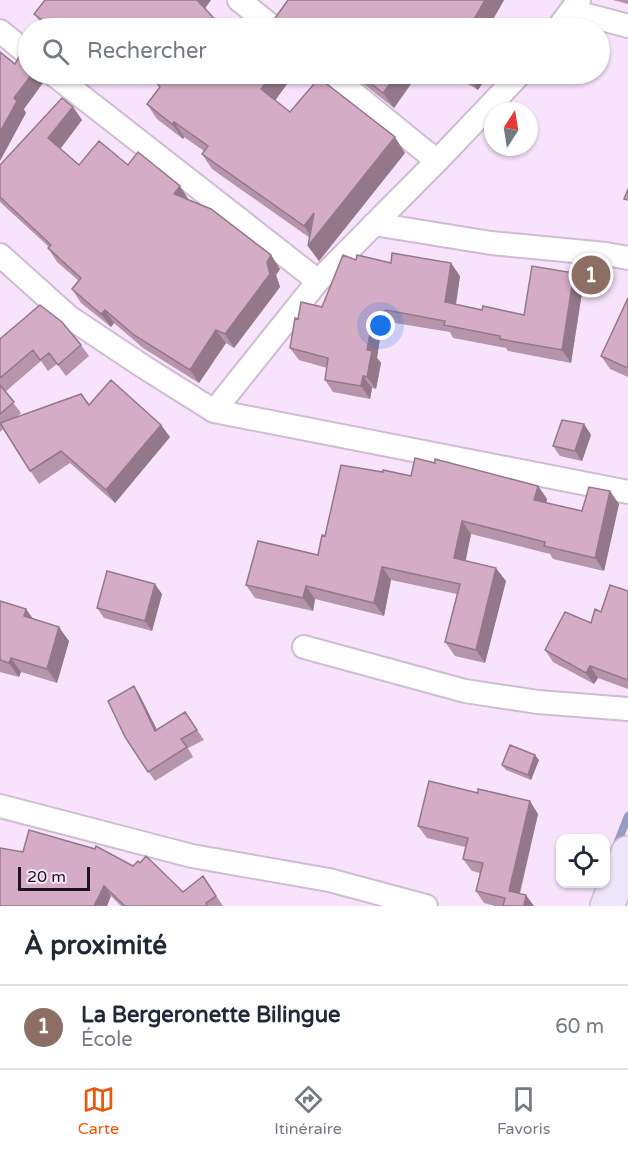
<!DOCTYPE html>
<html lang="fr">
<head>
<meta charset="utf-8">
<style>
	:root { --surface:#fff; --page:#f2f2f3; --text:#1f2937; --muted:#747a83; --line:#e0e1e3; --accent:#ea580c }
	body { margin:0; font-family:"Varela Round",sans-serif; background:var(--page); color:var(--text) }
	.controls { position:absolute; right:18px; bottom:18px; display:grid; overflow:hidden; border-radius:12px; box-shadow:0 2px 4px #0004 }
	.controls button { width:54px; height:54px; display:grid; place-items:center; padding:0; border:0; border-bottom:2px solid var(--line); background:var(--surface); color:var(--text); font:30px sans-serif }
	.compass { position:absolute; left:484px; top:102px; width:54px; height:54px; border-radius:50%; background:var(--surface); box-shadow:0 2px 4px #0004; rotate:12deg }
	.scale { position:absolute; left:18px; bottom:15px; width:72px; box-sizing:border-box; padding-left:6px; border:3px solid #1c151e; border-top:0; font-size:16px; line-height:21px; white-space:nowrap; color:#1c151e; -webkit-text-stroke:4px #f7e3fb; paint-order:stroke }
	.you { position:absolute; left:381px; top:326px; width:21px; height:21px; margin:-15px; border:4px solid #fff; border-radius:50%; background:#1a73e8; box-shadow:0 0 0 9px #1a73e833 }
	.badge { display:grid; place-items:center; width:39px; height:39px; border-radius:50%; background:var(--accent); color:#fff; font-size:20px; font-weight:700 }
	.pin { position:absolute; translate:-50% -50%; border:3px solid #fff; box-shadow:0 2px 6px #0006 }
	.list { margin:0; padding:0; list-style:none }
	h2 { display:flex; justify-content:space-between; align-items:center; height:78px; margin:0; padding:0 24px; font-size:26px }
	h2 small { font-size:20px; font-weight:400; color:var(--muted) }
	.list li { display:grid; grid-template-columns:39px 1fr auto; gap:18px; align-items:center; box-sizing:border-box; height:84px; padding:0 24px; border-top:2px solid var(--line) }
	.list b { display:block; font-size:22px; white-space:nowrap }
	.list p { margin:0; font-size:20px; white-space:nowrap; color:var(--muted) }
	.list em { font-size:20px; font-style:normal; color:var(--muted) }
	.icon { flex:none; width:33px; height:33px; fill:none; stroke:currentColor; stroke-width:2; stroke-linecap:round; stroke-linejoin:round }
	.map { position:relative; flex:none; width:628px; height:906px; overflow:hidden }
	.search { position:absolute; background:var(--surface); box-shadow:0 2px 4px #0004; left:18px; right:18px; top:18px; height:66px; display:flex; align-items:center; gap:15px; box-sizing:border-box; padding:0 21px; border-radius:33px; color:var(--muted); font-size:22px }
	.sheet { height:162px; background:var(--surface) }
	nav { display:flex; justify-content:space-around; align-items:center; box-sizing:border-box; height:84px; border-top:2px solid var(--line); background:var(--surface); font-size:16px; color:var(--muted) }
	nav a { display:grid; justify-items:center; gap:3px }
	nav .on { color:var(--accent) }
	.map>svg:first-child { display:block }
</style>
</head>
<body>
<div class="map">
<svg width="628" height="906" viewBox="0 0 628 906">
	<rect width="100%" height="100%" fill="#f7e3fb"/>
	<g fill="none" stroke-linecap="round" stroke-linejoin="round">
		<path stroke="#979cc3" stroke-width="8" d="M615,849L628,816"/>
		<defs>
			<path id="minor" d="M239,0L274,28
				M572,11L628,26
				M558,28L579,0
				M0,31L28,54
				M53,74L318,281
				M330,74L437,161
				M374,224L491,243L606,254L628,258
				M0,255L69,317L144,367L214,411L628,492
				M214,411L318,281L437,161L520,74
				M304,647L465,691L538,702L628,709
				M0,806L192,856L329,880L426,906"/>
			<path id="secondary" d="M607,906L628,853"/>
		</defs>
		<use href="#minor" stroke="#cfbbd3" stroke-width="26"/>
		<use href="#secondary" stroke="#cfbbd3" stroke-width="36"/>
		<use href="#minor" stroke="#fff" stroke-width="22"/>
		<use href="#secondary" stroke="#ede6fa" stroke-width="33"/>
	</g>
	<path fill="#b694a9" d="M45,0H211L205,9L223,28H45L34,14Z
		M288,0H504L488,28H248H268Z
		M613,0H628V4Z
		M157,74H290L292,77L275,100L290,112L405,153L319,261L308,246L310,238L212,169L202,154L204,151L184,137L183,139L157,119L147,104L160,87Z
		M351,74H418L394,108Z
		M451,74H488L478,90Z
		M73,107L82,120L60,148L79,165H128L189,200L271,255L280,269L276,275L280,287L234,348L226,343L199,383L143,348L114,323L111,327L81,303L72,289L79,281L57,262L48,248L49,247L0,202V165Z
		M356,260L391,263L460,276L456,305L482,310L524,315L583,286L571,363L508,351L506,348L453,338L450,332L395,323L381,331L377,358L381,363L376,389L372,388L370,399L333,392L325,380L327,368L299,360L290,348L298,319L322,307Z
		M628,298V377L610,369L601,356Z
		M0,339L81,345L89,356L66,376L57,364L48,371L41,361L5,392L21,413L17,417L89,405L161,425L170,437L115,503L70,463L39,484L3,429L0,432Z
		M584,424L591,435L582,461L560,456L553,446Z
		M411,476L538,486L547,499L546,503L582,511L619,504L604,571L553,559L550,554L471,534L466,560L506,581L485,663L455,656L445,642L457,594L391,580L384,616L315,599L313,611L255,598L246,585L318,555L325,536Z
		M628,591V689L598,678L594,684L553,662L545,650L591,623L601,612Z
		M162,594L152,631L104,618L97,608Z
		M0,601L26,609L33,619L69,641L57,683L21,672L19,677L0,672Z
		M134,686L140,696L157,730L185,712L204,740L188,748L193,757L155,781L125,737Z
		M539,760L531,780L506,770L502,765Z
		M538,814L520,894L534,906H495L484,903L476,891L480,873L472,871L463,859L465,847L427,838L418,826Z
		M23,852L133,866L183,892L203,876L223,906H121L111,896Z"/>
	<path fill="#94788a" d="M196,0H211L203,10Z
		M485,0H504L488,28H469Z
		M306,22L311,28H301Z
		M32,74H40L43,83L24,109L26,113L0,161V132L14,98Z
		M273,74H290L292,77L272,105L261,89Z
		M397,74H418L394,108L383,93Z
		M469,74H488L478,90L468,75Z
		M73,107L82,120L58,152L48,138Z
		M174,122L184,137L183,139L172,124Z
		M395,137L405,153L319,261L308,246L313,239L304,226L314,213Z
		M180,186L189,200L183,208L174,194Z
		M271,255L280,269L276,275L280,287L234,348L225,334L267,262Z
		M451,263L460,276L454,315L445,302Z
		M574,273L583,286L571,363L562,350Z
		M105,310L114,323L111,327L101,314Z
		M373,318L381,331L377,358L381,363L376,389L367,377V350Z
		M216,330L226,343L199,383L190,370Z
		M363,376L372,388L370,399L361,386Z
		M584,424L591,435L582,461L575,451Z
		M161,425L170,437L115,503L106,490Z
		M538,486L547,499L543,513L534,500Z
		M610,491L619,504L604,571L595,558Z
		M462,521L471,534L463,571L454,558Z
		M382,567L391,580L384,616L374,603Z
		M496,568L506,581L485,663L476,650Z
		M155,584L162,594L152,631L145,621Z
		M306,586L315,599L313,611L303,598Z
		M26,609L36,623L24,616Z
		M59,627L69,641L57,683L47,669Z
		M11,658L21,672L19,677L9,663Z
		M590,666L598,678L594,684L586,673Z
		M134,686L140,696L162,740L155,731Z
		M535,755L539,760L531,780L528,775Z
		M530,801L538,814L517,903L509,891Z
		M104,886L111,896L107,906H94Z
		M526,895L534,906H524Z"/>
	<path fill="#d4acc5" stroke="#94788a" stroke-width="1.5" d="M45,0H197L223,28H53L34,14Z
		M288,0H485L469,28H316L306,22L301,28H248L253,22L268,28Z
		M0,52L15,64L20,55L28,59V74H32L14,98L17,101L0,132Z
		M157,74H273L261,89L290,112L319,78L395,137L308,246L314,213L304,226L202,154L208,146L174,122L172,124L147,104L160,87L153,78Z
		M359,74H397L383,93Z
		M62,98L73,107L48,138L79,165L99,141L128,165L138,152L180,186L174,194L211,209L271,255L267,262L270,274L225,334L216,330L190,370L134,335L105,310L101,314L72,289L81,278L48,248L51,245L0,197V165Z
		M628,189V200L624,199Z
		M392,253L451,263L445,302L482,310L483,306L524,315L532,266L574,273L562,350L500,339V336L444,325L445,321L386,310L373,318L367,350L372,351L367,377L363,376L361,386L325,380L328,358L290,348L295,318L298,319L301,302L322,307L343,255L356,260L357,255L391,263Z
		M628,298V368L601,356Z
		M40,305L62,322L81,345L58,365L49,353L40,360L33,350L0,378V339Z
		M111,380L161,425L106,490L61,451L30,471L0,423L81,394L89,405Z
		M0,385L14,402L0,414Z
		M562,420L584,424L575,451L553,446Z
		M415,458L435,463V459L538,486L534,500L582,511L589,487L610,491L595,558L544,546L545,542L462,521L454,558L496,568L476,650L445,642L460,584L382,567L374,603L306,586L303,598L246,585L258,541L318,555L322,535L325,536L341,465L383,472V470L411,476Z
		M107,571L155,584L145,621L97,608Z
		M610,585L628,591V680L590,666L586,673L545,650L565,612L591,623L595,609L601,612Z
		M0,601L26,609L24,616L59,627L47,669L11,658L9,663L0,660Z
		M134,686L155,731L185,712L197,730L181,739L187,747L148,772L125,737L108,701Z
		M510,745L535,755L528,775L502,765Z
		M429,781L478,793V789L530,801L509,891L526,895L524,906H503L505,898L476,891L483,863L463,859L468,838L418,826Z
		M29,830L95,849L96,846L133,866L138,861L140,863L146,856L183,892L203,876L216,896L206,903L207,906H125L104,886L94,906H0V848L23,852Z"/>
</svg>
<div class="controls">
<button><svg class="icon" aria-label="locate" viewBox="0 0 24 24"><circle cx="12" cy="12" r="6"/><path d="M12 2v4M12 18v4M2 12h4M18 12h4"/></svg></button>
</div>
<svg class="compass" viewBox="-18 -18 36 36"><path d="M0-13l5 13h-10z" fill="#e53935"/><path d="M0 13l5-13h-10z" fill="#747a83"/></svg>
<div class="scale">20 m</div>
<div class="you"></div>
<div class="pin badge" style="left:591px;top:275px;background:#8d6e63">1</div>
<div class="search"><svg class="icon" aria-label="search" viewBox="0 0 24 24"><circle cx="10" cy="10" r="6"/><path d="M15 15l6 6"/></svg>Rechercher</div>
</div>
<section class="sheet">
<h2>À proximité<small></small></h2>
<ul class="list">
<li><span class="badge" style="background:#8d6e63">1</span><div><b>La Bergeronette Bilingue</b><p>École</p></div><em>60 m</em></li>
</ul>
</section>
<nav>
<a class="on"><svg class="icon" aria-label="map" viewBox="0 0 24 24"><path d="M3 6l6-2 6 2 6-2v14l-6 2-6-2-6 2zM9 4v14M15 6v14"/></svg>Carte</a>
<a><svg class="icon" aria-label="directions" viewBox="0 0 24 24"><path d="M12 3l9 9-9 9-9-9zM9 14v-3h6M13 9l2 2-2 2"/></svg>Itinéraire</a>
<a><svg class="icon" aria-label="saved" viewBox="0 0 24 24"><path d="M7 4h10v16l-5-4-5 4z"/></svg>Favoris</a>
</nav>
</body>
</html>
